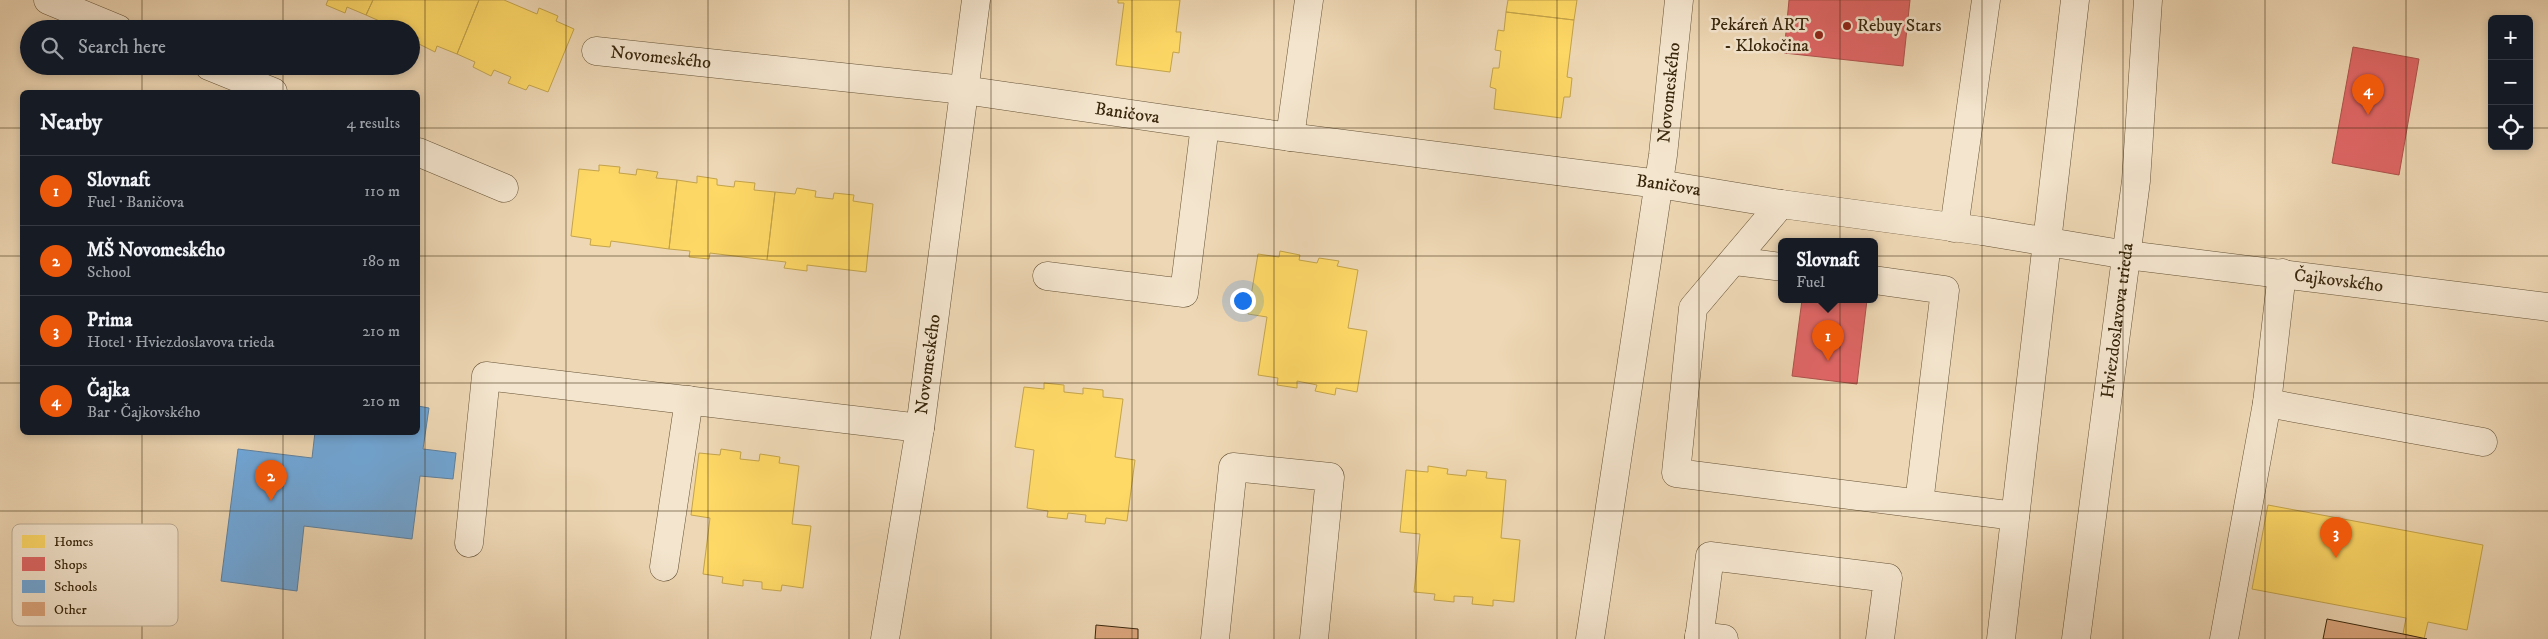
<!DOCTYPE html>
<html lang="en">
<head>
<meta charset="utf-8">
<style>
	:root { --surface:#171b24; --page:#242831; --text:#f1f3f6; --muted:#9ea1a6; --line:#363941; --accent:#ea580c }
	body { margin:0; font-family:"IM FELL DW Pica",serif; background:var(--page); color:var(--text) }
	.controls { position:absolute; right:15px; top:15px; display:grid; overflow:hidden; border-radius:8px; box-shadow:0 2px 8px #0003 }
	.controls button { width:45px; height:45px; display:grid; place-items:center; padding:0; border:0; border-bottom:1px solid var(--line); background:var(--surface); color:var(--text); font:25px sans-serif }
	.you { position:absolute; left:1242px; top:300px; width:18px; height:18px; margin:-12px; border:4px solid #fff; border-radius:50%; background:#1a73e8; box-shadow:0 0 0 8px #1a73e833 }
	.badge { display:grid; place-items:center; width:32px; height:32px; border-radius:50%; background:var(--accent); color:#fff; font-size:16px; font-weight:700 }
	.pin { position:absolute; translate:-50% -41px; filter:drop-shadow(0 1px 2px #0008) }
	.pin::after { content:''; position:absolute; top:26px; width:18px; height:15px; background:inherit; clip-path:polygon(0 0,100% 0,50% 100%) }
	.popup { position:absolute; left:1778px; top:238px; width:100px; height:65px; box-sizing:border-box; display:grid; place-content:center; border-radius:8px; background:var(--surface); filter:drop-shadow(0 1px 4px #0005); font-size:16px; white-space:nowrap; color:var(--muted) }
	.popup b { font-size:19px; color:var(--text) }
	.popup::after { content:''; position:absolute; left:50%; top:100%; margin-left:-10px; border:10px solid transparent; border-top-color:var(--surface) }
	.list { margin:0; padding:0; list-style:none }
	h2 { display:flex; justify-content:space-between; align-items:center; height:65px; margin:0; padding:0 20px; font-size:21px }
	h2 small { font-size:16px; font-weight:400; color:var(--muted) }
	.list li { display:grid; grid-template-columns:32px 1fr auto; gap:15px; align-items:center; box-sizing:border-box; height:70px; padding:0 20px; border-top:1px solid var(--line) }
	.list b { display:block; font-size:19px; white-space:nowrap }
	.list p { margin:0; font-size:16px; white-space:nowrap; color:var(--muted) }
	.list em { font-size:16px; font-style:normal; color:var(--muted) }
	.icon { flex:none; width:28px; height:28px; fill:none; stroke:currentColor; stroke-width:2; stroke-linecap:round; stroke-linejoin:round }
	.map { position:relative; flex:none; width:2548px; height:639px; overflow:hidden }
	.search { position:absolute; background:var(--surface); box-shadow:0 2px 8px #0003; left:20px; top:20px; width:400px; height:55px; display:flex; align-items:center; gap:12px; box-sizing:border-box; padding:0 18px; border-radius:28px; color:var(--muted); font-size:19px }
	.panel { position:absolute; background:var(--surface); box-shadow:0 2px 8px #0003; left:20px; top:90px; width:400px; height:345px; border-radius:8px }
	.map>svg:first-child { display:block }
</style>
</head>
<body>
<div class="map">
<svg width="2548" height="639" viewBox="0 0 2548 639">
	<rect width="100%" height="100%" fill="#eed7b4"/>
	<filter id="stains"><feTurbulence type="fractalNoise" baseFrequency=".004" numOctaves="4"/><feColorMatrix values="0 0 0 0 .2 0 0 0 0 .09 0 0 0 0 .02 0 0 0 .5 -.17"/></filter>
	<radialGradient id="worn" r=".72"><stop offset=".6" stop-color="#630" stop-opacity="0"/><stop offset="1" stop-color="#630" stop-opacity=".3"/></radialGradient>
	<path fill="#ffd966" stroke="#c4a44b" d="M328,0H373L366,15L347,7L345,13L326,5Z
		M373,0H479L457,54L437,46L435,52L417,43L419,38L411,35V29H382L384,23L366,15Z
		M479,0H504L537,14L539,8L558,16L556,21L574,29L548,92L529,85L526,90L508,83L511,77L494,70L491,76L473,67L475,62L457,54Z
		M1118,0H1180L1176,32H1181L1179,53L1173,52L1170,72L1116,65L1124,3H1118Z
		M1508,0H1577L1574,20L1506,12Z
		M1506,12L1574,20L1567,77L1572,78L1570,97H1564L1561,118L1494,109L1496,89L1490,87L1493,68H1499L1501,51L1495,50L1498,30L1504,31Z
		M599,165L620,167L619,173L628,174L636,175L637,169L658,172L656,178L677,180L669,249L611,241L610,247L590,245L591,239L571,236L579,169L599,171Z
		M697,176L717,179V185L734,187L735,181L755,183L754,190L775,192L767,260L710,253L709,259L689,257L690,251L669,249L677,180L697,183Z
		M797,188L816,191L815,197L833,199L834,193L854,195L853,201L873,204L866,272L807,265V271L784,268L786,262L767,260L775,192L795,194Z
		M1280,251L1300,255L1299,260L1317,263L1319,258L1339,261L1337,266L1358,270L1348,328L1367,331L1357,392L1336,388L1335,395L1315,391L1317,385L1297,381V388L1277,385L1278,378L1258,375L1267,317L1248,314L1258,254L1279,257Z
		M1044,383L1064,385V392L1083,394V388L1103,390V397L1123,399L1115,457L1135,460L1127,521L1106,518L1105,524L1085,522L1086,515L1068,513L1067,519L1047,517L1048,511L1027,508L1034,450L1015,447L1024,387L1044,389Z
		M721,449L741,452L740,459L759,461L760,454L780,457L779,463L799,466L792,524L811,526L803,588L782,585L781,591L762,589V582L743,580V586L722,583L723,577L703,574L710,518L691,515L699,453L720,455Z
		M1428,466L1448,469L1447,474L1466,476L1467,470L1487,472L1486,478L1506,480L1501,538L1520,540L1514,602L1493,600V606L1472,604L1473,597L1454,596V602L1434,600L1435,594L1414,592L1420,534L1400,532L1406,470L1428,472Z
		M2268,505L2483,545L2467,630L2428,622L2424,639L2403,634L2406,618L2252,589Z"/>
	<path fill="#e06666" stroke="#ae534b" d="M1789,0H1910L1903,66L1784,53Z
		M2353,47L2419,59L2399,175L2332,163Z
		M1802,300H1867L1857,384L1792,376Z"/>
	<path fill="#6fa8dc" stroke="#5f819e" d="M418,406L429,408L423,449L456,453L453,479L420,476L412,539L304,526L297,591L221,581L238,449L312,458L315,432H418Z"/>
	<path fill="#dca67d" stroke="#39270c" d="M2327,619L2403,634L2427,639H2323Z
		M1096,625L1138,629V639H1095Z"/>
	<g fill="none" stroke-linecap="round" stroke-linejoin="round">
		<defs>
			<g id="minor">
				<path d="M48,0L118,29"/>
				<path id="s1" d="M596,51L964,90L1290,137L1659,184L1781,204L1982,231L2127,255L2548,307"/>
				<path d="M209,66L273,92"/>
				<path d="M1290,137L1309,0"/>
				<path d="M418,152L504,188"/>
				<path d="M1781,204L1693,308L1676,473L2015,516"/>
				<path d="M1954,228L1986,0"/>
				<path d="M1735,261L1782,267"/>
				<path d="M1047,276L1184,293L1205,125"/>
				<path d="M1874,280L1945,290L1919,503"/>
				<path d="M2267,403L2483,442"/>
				<path d="M469,543L486,376L920,428"/>
				<path d="M664,567L689,400"/>
				<path d="M1699,636L1724,639"/>
				<path id="s2" d="M885,639L920,428L976,0"/>
				<path d="M1215,639L1233,467L1330,477L1314,639"/>
				<path id="s3" d="M1590,639L1663,155L1679,0"/>
				<path d="M1699,639L1710,556L1888,578L1880,639"/>
				<path d="M2001,639L2075,0"/>
				<path id="s4" d="M2076,639L2136,181L2148,0"/>
				<path d="M2224,639L2267,403L2282,273"/>
			</g>
		</defs>
		<use href="#minor" stroke="#665336" stroke-width="29"/>
		<use href="#minor" stroke="#f4e5ce" stroke-width="28"/>
	</g>
	<path fill="none" stroke="#39270c" stroke-width="1" stroke-opacity="0.55" d="M142,0V29M283,0V29M425,0V639M566,0V639M708,0V639M849,0V639M991,0V639M1132,0V639M1274,0V639M1416,0V639M1557,0V639M1699,0V639M1840,0V639M1982,0V639M2123,0V639M2265,0V639M2406,0V639M142,66V92M283,66V92M0,128H22M418,128H2492M2529,128H2548M0,256H22M418,256H2548M0,383H22M418,383H2548M142,432V639M283,432V639M0,511H2548"/>
	<g fill="#8f2418" stroke="#f4e5ce" stroke-width="2">
		<circle cx="1847" cy="26" r="5"/>
		<circle cx="1819" cy="35" r="5"/>
	</g>
	<g text-anchor="middle" dominant-baseline="central" stroke-width="5" stroke-linejoin="round" paint-order="stroke">
		<g font-size="18" fill="#39270c" stroke="#f4e5ce" text-anchor="end">
			<text x="1809" y="25">Pekáreň ART<tspan x="1809" dy="21">- Klokočina</tspan></text>
			<text x="1857" y="26" text-anchor="start">Rebuy Stars</text>
		</g>
		<g font-size="18" fill="#39270c" stroke="#f4e5ce">
			<text stroke="none"><textPath href="#s1" startOffset="65">Novomeského</textPath></text>
			<text stroke="none"><textPath href="#s3" startOffset="552">Novomeského</textPath></text>
			<text stroke="none"><textPath href="#s1" startOffset="535">Baničova</textPath></text>
			<text stroke="none"><textPath href="#s1" startOffset="1081">Baničova</textPath></text>
			<text stroke="none"><textPath href="#s1" startOffset="1758">Čajkovského</textPath></text>
			<text stroke="none"><textPath href="#s4" startOffset="321">Hviezdoslavova trieda</textPath></text>
			<text stroke="none"><textPath href="#s2" startOffset="278">Novomeského</textPath></text>
		</g>
	</g>
	<rect x="12" y="524" width="166" height="102" rx="8" fill="#f4e5ce" stroke="#bcac94" stroke-width="1"/>
	<rect x="22" y="535" width="23" height="13" fill="#ffd966"/>
	<rect x="22" y="557" width="23" height="14" fill="#e06666"/>
	<rect x="22" y="580" width="23" height="13" fill="#6fa8dc"/>
	<rect x="22" y="602" width="23" height="14" fill="#dca67d"/>
	<g font-size="14" fill="#39270c">
		<text x="54" y="546">Homes</text>
		<text x="54" y="569">Shops</text>
		<text x="54" y="591">Schools</text>
		<text x="54" y="614">Other</text>
	</g>
	<rect width="100%" height="100%" filter="url(#stains)"/>
	<rect width="100%" height="100%" fill="url(#worn)"/>
</svg>
<div class="controls">
<button>+</button>
<button>−</button>
<button><svg class="icon" aria-label="locate" viewBox="0 0 24 24"><circle cx="12" cy="12" r="6"/><path d="M12 2v4M12 18v4M2 12h4M18 12h4"/></svg></button>
</div>
<div class="you"></div>
<div class="pin badge" style="left:1828px;top:361px">1</div>
<div class="popup"><b>Slovnaft</b>Fuel</div>
<div class="pin badge" style="left:271px;top:501px">2</div>
<div class="pin badge" style="left:2336px;top:558px">3</div>
<div class="pin badge" style="left:2368px;top:115px">4</div>
<div class="search"><svg class="icon" aria-label="search" viewBox="0 0 24 24"><circle cx="10" cy="10" r="6"/><path d="M15 15l6 6"/></svg>Search here</div>
<section class="panel">
<h2>Nearby<small>4 results</small></h2>
<ul class="list">
<li><span class="badge">1</span><div><b>Slovnaft</b><p>Fuel · Baničova</p></div><em>110 m</em></li>
<li><span class="badge">2</span><div><b>MŠ Novomeského</b><p>School</p></div><em>180 m</em></li>
<li><span class="badge">3</span><div><b>Prima</b><p>Hotel · Hviezdoslavova trieda</p></div><em>210 m</em></li>
<li><span class="badge">4</span><div><b>Čajka</b><p>Bar · Čajkovského</p></div><em>210 m</em></li>
</ul>
</section>
</div>
</body>
</html>
